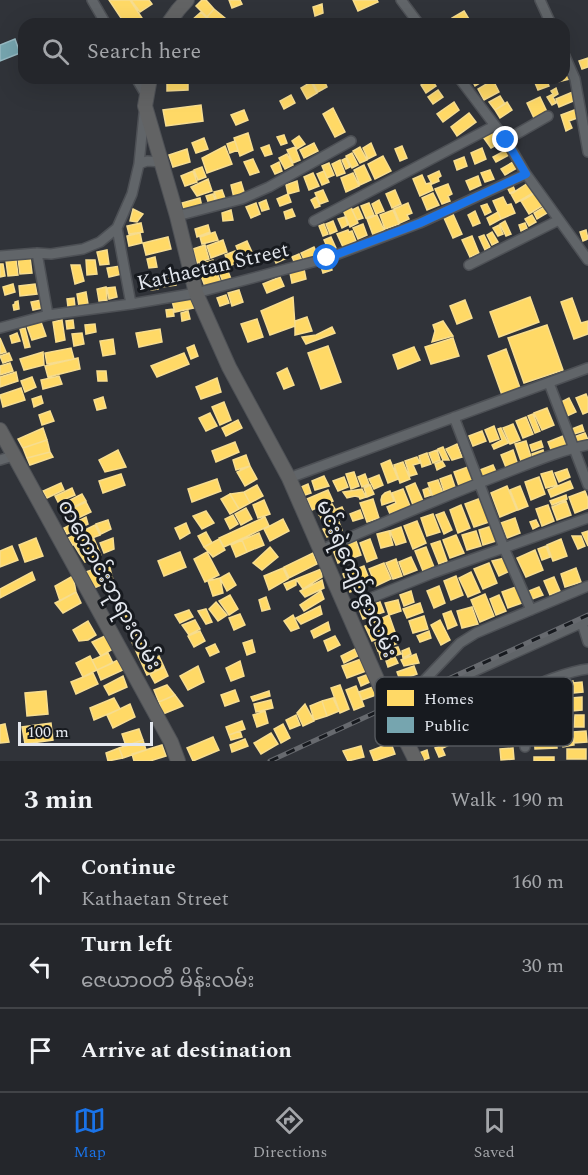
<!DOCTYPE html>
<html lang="en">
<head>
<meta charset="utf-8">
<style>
	:root { --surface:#24262b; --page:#2c2e33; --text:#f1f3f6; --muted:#a3a5a9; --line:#414347; --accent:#1a73e8 }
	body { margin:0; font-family:Spectral,"Noto Sans Myanmar",serif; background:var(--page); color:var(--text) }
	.scale { position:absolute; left:18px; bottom:15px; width:135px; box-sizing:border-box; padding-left:6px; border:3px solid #e3e7ee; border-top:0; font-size:16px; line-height:21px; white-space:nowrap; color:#e3e7ee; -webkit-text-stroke:4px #171a1f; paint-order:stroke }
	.stop { position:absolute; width:18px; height:18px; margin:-14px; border:4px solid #1a73e8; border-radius:50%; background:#fff }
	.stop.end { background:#1a73e8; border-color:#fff; box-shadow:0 2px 6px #0008 }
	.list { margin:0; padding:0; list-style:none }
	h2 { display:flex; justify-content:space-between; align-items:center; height:78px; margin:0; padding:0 24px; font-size:26px }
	h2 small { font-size:20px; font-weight:400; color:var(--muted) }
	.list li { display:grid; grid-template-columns:39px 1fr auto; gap:18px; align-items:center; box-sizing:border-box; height:84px; padding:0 24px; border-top:2px solid var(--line) }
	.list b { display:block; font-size:22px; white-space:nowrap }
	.list p { margin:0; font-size:20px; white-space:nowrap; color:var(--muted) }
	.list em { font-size:20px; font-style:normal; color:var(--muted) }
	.icon { flex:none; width:33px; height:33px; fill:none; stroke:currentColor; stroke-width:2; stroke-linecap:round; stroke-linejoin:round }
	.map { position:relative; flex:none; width:588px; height:761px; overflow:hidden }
	.search { position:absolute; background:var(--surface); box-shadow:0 6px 24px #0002; left:18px; right:18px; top:18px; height:66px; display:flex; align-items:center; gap:15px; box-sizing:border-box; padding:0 21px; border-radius:18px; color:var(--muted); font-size:22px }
	.sheet { height:330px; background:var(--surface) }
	nav { display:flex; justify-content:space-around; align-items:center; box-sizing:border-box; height:84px; border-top:2px solid var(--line); background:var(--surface); font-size:16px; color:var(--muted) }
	nav a { display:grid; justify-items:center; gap:3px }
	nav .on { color:var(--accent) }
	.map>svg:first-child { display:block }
</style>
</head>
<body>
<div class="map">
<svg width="588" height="761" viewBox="0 0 588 761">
	<rect width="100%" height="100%" fill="#303339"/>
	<path fill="#ffd966" stroke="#f7dd8f" stroke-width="1.5" d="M109,0H130L146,24H125Z
		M131,0H149L152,4L140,12Z
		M202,0H206L214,9L207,17L196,6Z
		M229,0H240L242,4L232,8Z
		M353,0H377L378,2L358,11Z
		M322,4L323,13L315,16L313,7Z
		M214,9L225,18L220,24H215L207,17Z
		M464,11L472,24H456L452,18Z
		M201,12L212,24H194L191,21Z
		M280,19L282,24H270V22Z
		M588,58V67L582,69L579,61Z
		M564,66H565L570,79L558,82L556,78H564Z
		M167,78H188V90L167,91Z
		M312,78H323L327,87L318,92L311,79Z
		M471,78H488L475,86Z
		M533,78H546L549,86L538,90Z
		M431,79L436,86L426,93L421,85Z
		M493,80L499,92L484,100L478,89Z
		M311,82L317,93L307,99L301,88Z
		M556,88L558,94L553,97L556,103L552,105L547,97L553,94L551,91Z
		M438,90L443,97L433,104L428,97Z
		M575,91L578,99L559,107L556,99Z
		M291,95L295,103L284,109L280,101Z
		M500,96L505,104L495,110L489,102Z
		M540,97L547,112L534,118L527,103Z
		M454,102L459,110L443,122L437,114Z
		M507,102L512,110L500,118L495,110Z
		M201,105L203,121L166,126L163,110Z
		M333,108L345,132L335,137L323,114Z
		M577,109L580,117L569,121L572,128L566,131L561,115Z
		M244,110L248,120L236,125L231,115Z
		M469,113L476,122L457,136L451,127Z
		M492,131L500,143L491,148L483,137Z
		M248,133L253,150L240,156L234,138Z
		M284,135L287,143L281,145L277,137Z
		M299,136L305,144L297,149L292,141Z
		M204,138L208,149L196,153L192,143Z
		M235,141L238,150L230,153L227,144Z
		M314,143L318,151L304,158L300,150Z
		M371,143L376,155L368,159L363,148Z
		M269,145L272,154L265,156L261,148Z
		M225,146L232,164L207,173L202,158Z
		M402,146L407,158L400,161L395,149Z
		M295,147L300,160L293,163L287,150Z
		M360,147L367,160L360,163L353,151Z
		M482,148L486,159L475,164L471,153Z
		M187,149L190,162L173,167L169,155Z
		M506,150L509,155L496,162L493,157Z
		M352,153L358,165L352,168L346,156Z
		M287,154L293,165L285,169L279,158Z
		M383,156L391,171L375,179L368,164Z
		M464,157L467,166L457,170L454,161Z
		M346,158L350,167L346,169L342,160Z
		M253,159L259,172L250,175L244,162Z
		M340,160L345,173L337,176L332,164Z
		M279,162L282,171L275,174L271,166Z
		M513,162L517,168L505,175L501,169Z
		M329,163L334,175L327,178L322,166Z
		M364,165L371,180L360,185L354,170Z
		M202,167L206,177L198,180L194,170Z
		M490,170L494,179L485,182L481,173Z
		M193,171L197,182L185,186L181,176Z
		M324,171L329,182L322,185L317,174Z
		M439,171L441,176L438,178L439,181L432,184L428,176Z
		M313,173L319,186L309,190L304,177Z
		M353,173L359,186L346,192L341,178Z
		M422,175L426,184L430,183L433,190L420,196L413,179Z
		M478,176L481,185L470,190L466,181Z
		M208,179L212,191L197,196L191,187Z
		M297,181L299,191L288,194L286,185Z
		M241,182L245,195L234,198L231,185Z
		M512,183L515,191L510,193L506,185Z
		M528,183L533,193L516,203L511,194Z
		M448,184L452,194L448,196L450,201L442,204L435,189Z
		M222,190L226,201L218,204L214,192Z
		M323,190L328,201L320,204L315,193Z
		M395,190L401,204L392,208L386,194Z
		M433,193L439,205L427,210L422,198Z
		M535,193L542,206L529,214L521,201Z
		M213,194L217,205L210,207L206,196Z
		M288,194L291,202L280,206L277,199Z
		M316,197L320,206L315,208L311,200Z
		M503,197L507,205L511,204L515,213L501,219L493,201Z
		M200,198L202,207L184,211L182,203Z
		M266,200L269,209L262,211L259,203Z
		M379,200L384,211L376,214L372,204Z
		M256,203L260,214L251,218L246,207Z
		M369,203L374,215L366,218L361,206Z
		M408,203L412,213L407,215L409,219L400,223L394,209Z
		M487,204L491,212L485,215L481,206Z
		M351,207L358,223L350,227L343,210Z
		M358,207L363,218L357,220L352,210Z
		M544,207L547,213L537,219L534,213Z
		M133,209L143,214L137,222L130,221Z
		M292,209L295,216L286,219L284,212Z
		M231,210L233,220L223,221L222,213Z
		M393,210L399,224L385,229L380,215Z
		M475,211L480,223L473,226L468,215Z
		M498,212L501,219L490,225L487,218Z
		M453,214L462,234L453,238L444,218Z
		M377,215L384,230L373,235L367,219Z
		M532,215L536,222L529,226L525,219Z
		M345,217L348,225L342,228L338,219Z
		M333,221L337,231L330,234L326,224Z
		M505,221L511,234L506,236L500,224Z
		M141,223L143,232L129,234L127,226Z
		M525,223L527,228L521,231L519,225Z
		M324,224L328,234L323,236L319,226Z
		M363,224L367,235L358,239L353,228Z
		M208,225L210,232L197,237L195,229Z
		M499,225L503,234L498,236L493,228Z
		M348,230L349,232L352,231L356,241L343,247L337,234Z
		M586,230L588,239L583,241L580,232Z
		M215,232L218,240L202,244L200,237Z
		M492,232L498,242L492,245L487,235Z
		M140,233L142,243L129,246L127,236Z
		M484,235L490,247L485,250L479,237Z
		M472,236L479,253L470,257L462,240Z
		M168,237L171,249L146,255L143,243Z
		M331,237L336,248L329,251L324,240Z
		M223,240L227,252L211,258L207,246Z
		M247,241L252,252L240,256L236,246Z
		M205,245L209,259L197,263L193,249Z
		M284,245L289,257L276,263L271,251Z
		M314,247L318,256L305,262L301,253Z
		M107,250L109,264L100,265L97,252Z
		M235,251L239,262L229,266L225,255Z
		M299,254L303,263L296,266L292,257Z
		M30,257L32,273L20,274L18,258Z
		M155,257L157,267L149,268L147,259Z
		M16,260L18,275L8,276L6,261Z
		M86,260H95L97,274L87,275Z
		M213,260L216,270L204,275L200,264Z
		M329,260L332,270L323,273L320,263Z
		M0,264H3L5,276L0,277Z
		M71,265H80L84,281L75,284Z
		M120,266L122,274L109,277L107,268Z
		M226,266L231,279L223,282L218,269Z
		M304,269L306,279L292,283L290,273Z
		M216,270L221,283L206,289L201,276Z
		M175,275L176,285L162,287L161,276Z
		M280,277L284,286L267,293L263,284Z
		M157,281L158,289L151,290L149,282Z
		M13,284L15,292L5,295L3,287Z
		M35,284L37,294L20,296L19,286Z
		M106,287L107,300L99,301L97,289Z
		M115,287L117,297L109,299L107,288Z
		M239,290L243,302L232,306L228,293Z
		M86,292L88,304L79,306L77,294Z
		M226,295L229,303L220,306L217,298Z
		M192,296L194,308L175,312L172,301Z
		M293,297L295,326L270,335L261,311Z
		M530,297L539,322L499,337L490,312Z
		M74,298L75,307H68L67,299Z
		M572,298L581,323L588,321V334L574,339L561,302Z
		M42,300L43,308L33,310L31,302Z
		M465,300L472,318L457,324L450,306Z
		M18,301L19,309L14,310L13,305L15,304V302Z
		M173,309L174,316L167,317L166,310Z
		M188,311L190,319L182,321L181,313Z
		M307,317L312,331L295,335V321Z
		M257,319L263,337L248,342L241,324Z
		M62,320L65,340L56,342L53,322Z
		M73,320L74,328L67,329L66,321Z
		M443,321L453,336L432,342L435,331L433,325Z
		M41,322L46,336L32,340L27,326Z
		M95,324L96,332L86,334L85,325Z
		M547,325L563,370L524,383L508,338Z
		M332,327L335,333L306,344L302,337L316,335Z
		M25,328L30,347L25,348L20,329Z
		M160,329L162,342L139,347L136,333Z
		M17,333L20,341L12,343L10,336Z
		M82,333L84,344L74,346L72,334Z
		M0,338L6,352L0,354Z
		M453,338L459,356L431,364L425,347Z
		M113,339L115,354L103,356L100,341Z
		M194,345L198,356L191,359L187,348Z
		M328,346L341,382L321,389L308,353Z
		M414,347L420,360L398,369L393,355Z
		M71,348L74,359L47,364L45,353Z
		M506,349L520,388L502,395L488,356Z
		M43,352L44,365L24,370L20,359Z
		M9,353L12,360L3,363L0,356Z
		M184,353L189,364L157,377L151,366Z
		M78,358L80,369L48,377L45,366Z
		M10,363L13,371L0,375V366Z
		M287,368L294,385L284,389L277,373Z
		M97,371H106L107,381H98Z
		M16,372L18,381L0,387V377Z
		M59,376L62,384L43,389L41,380Z
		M32,377L36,387L25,392L21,381Z
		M217,378L221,392L201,399L196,387Z
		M21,388L25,400L3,407L0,395Z
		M586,394L588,399V412L583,414L576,398Z
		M41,396L43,403L34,407L32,399Z
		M103,397L106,408L97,410L94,400Z
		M569,398L576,412L567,416L561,402Z
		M224,402L231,420L220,425L212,407Z
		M547,408L554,425L542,430L534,413Z
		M50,411L54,421L42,425L39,415Z
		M210,413L217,426L206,431L199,418Z
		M533,414L540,431L535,433L528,416Z
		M526,417L533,434L523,438L516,421Z
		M238,420L242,428L226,436L222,428Z
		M513,424L520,440L510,444L503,428Z
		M582,425L584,431L574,434L572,429Z
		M494,426L499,439L490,442L485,430Z
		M43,428L47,440L23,448L18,439Z
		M501,428L508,443L494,449L492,445L502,440L498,429Z
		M482,431L486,441L473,446L469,436Z
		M585,433L588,440L577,444L574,437Z
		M563,436L567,446L552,452L548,442Z
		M47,440L50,452L27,458L23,448Z
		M526,441L532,460L522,464L515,444Z
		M541,441L543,447L532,451L530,445Z
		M235,442L239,452L216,462L212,451Z
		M457,444L462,457L452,460L446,449Z
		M443,447L449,460H443L438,449Z
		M118,450L126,467L105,472L99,460Z
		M437,450L440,460L433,463L429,453Z
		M513,450L518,465L507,470L501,455Z
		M543,450L545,456L534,460L532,454Z
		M50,452L53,457L30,465L27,458Z
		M427,453L431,464L422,467L419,456Z
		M246,455L250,466L236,470L233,460Z
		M417,457L420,463L413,465L417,474L410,476L405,461Z
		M390,460L398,479L388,483L381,464Z
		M442,461L445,466L437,470L435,464Z
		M403,462L410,479L400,483L394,465Z
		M493,465L497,474L483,479L480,470Z
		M250,466L257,479L245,486L237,472Z
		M468,467L473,481L459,486L454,472Z
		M567,469L570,477L559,482L555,473Z
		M552,471L557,485L546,488L541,474Z
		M354,472L359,486L351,489L346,474Z
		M121,474L125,485L103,493L99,481Z
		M365,474L369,484L362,487L358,477Z
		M379,475L383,485L374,489L369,479Z
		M451,475L455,487L444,491L440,479Z
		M324,476L329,486L315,490L312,481Z
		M344,477L348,487L338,491L333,481Z
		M539,477L545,494L531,500L525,482Z
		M217,479L221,491L192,502L188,489Z
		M438,480L443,493L433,497L428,483Z
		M570,481L573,488L551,497L548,490Z
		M61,483L64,490L47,498L43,491Z
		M415,483L423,501L413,505L406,487Z
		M308,484L311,493L302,496L299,488Z
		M257,485L263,496L250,503L244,492Z
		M370,485L374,494L367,497L364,488Z
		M507,486L517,510L500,517L491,493Z
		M520,486L528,506L518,510L510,490Z
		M72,488L75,495L58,502L55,496Z
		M428,488L431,495L425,497L423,490Z
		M362,489L366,497L360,499L359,497L355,496L347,498L343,492Z
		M403,489L410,506L390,514L387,507L396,503L392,493Z
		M328,490L333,501L312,510L307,499Z
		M390,491L394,501L382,505L381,500L382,496L385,493Z
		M585,491L588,499V508L575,513L569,497Z
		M244,492L250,503L239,509L230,494Z
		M82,494L86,501L63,512L60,505Z
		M230,494L239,509L230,514L221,499Z
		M566,495L567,499L552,505L550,501Z
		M481,498L489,522L474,527L465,504Z
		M373,499L379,518L367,522L360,503Z
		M264,500L270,514L258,518L253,505Z
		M566,501L571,515L557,520L552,507Z
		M86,502L91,512L74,520L69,510Z
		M332,504L335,509L319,515L317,510Z
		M461,505L470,528L458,533L450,510Z
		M548,505L554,521L542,526L536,509Z
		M342,507L346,516L324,525L320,516Z
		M246,508L252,519L241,525L235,514Z
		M360,510L363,518L353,521L350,514Z
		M206,511L214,523L202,529L193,516Z
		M444,512L452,530L444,534L436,515Z
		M433,514L440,532L427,536L421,518Z
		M233,515L238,524L230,529L225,519Z
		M86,517L88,524L67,534L64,528Z
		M265,517L269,526L224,547L219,538Z
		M515,518L520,533L507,538L501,523Z
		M283,519L289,531L270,541L264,529Z
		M108,520L111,529L101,534L96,524Z
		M536,520L539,526L533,529L530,522Z
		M417,521L426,543L413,549L404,526Z
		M339,522L342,530L327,537L323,529Z
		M186,523L190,533L180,539L175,528Z
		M95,525L100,535L73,545L68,538Z
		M492,526L496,541L483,545L479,530Z
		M401,527L406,542L396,545L390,531Z
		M389,531L393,545L381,548L377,534Z
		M476,531L481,546L467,550L462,535Z
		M588,531V546L582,533Z
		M206,532L212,543L204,547L198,536Z
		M259,533L264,545L247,552L242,540Z
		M456,535L464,553L450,558L443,540Z
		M572,536H581L585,546L578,549Z
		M36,538L43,556L25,562L19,545Z
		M113,538L114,549L104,553L100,543Z
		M94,539L97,546L79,553L74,545Z
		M219,539L225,550L213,557L204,547Z
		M370,539L377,558L367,562L360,543Z
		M561,539L567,556L553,561L547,545Z
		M242,540L247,552L236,557L231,545Z
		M356,541L361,555L338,563L333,550Z
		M440,541L447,561L439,564L431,544Z
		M12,546L18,560L0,567V551Z
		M97,546L101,555L85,562L79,553Z
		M546,546L550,557L542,560L538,549Z
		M270,547L278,557L262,570L253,563Z
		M426,547L434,567L423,571L415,551Z
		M535,550L543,570L526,577L517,558Z
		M180,552L186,567L164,576L158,561Z
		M207,552L219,575L205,582L194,559Z
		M313,553L317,564L289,578L284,567Z
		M411,557L417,570L404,575L399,562Z
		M505,558L510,571L499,576L492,561Z
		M396,559L402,576L393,579L386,563Z
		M384,563L391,579L376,586L369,569Z
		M489,563L497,583L483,589L474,569Z
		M109,564L113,580L94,588L86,572Z
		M364,566L371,584L350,592L343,574Z
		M283,568L288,579L269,590L264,576Z
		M576,568L581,582L565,587L561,574Z
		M321,569L322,577L303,589L296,579Z
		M32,572L35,580L0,598V589Z
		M471,572L480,592L468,597L459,578Z
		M229,573L236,585L227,591L220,578Z
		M73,576L76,592L60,601L55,586Z
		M456,576L463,595L451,600L444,581Z
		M554,577L560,591L550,595L544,581Z
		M220,578L223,593L213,596L208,581Z
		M296,579V585L287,590L284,584Z
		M322,580L324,588L305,597L300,591Z
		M439,586L445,603L434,608L427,591Z
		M516,587L522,603L508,608L502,592Z
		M539,587L543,595L532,599L529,591Z
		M321,591L324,599L304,611L300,605Z
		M411,591L414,602L404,606L400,595Z
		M76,592L81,603L63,613L55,603Z
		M485,594L494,616L480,622L471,600Z
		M230,595L238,609L229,615L219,601Z
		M499,595L506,611L496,615L490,599Z
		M266,597L270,609L262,611L259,600Z
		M398,600L401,611L389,615L385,603Z
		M216,602L227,615L218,621L209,609Z
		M380,602L384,612L363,619L359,609Z
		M420,603L423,612L407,618L403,609Z
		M320,606L322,614L301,624L296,618Z
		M472,607L478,624L462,628L457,611Z
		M206,609L212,622L206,624L198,611Z
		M189,610L193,617L180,623L175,615Z
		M451,611L457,625L448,629L443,614Z
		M131,613L135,623L127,626L124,616Z
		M240,614L245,625L234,630L229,618Z
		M293,615L299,628L291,631L284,621Z
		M389,615L395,632L372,641L365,626Z
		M424,616L428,629L413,633L409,621Z
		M195,620L200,629L189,635L182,625Z
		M440,620L450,640L441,645L431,625Z
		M88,621L96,635L88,640L79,641L73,630Z
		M328,622L330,630L314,638L311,631Z
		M200,631L205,641L194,647L188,636Z
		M429,631L431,638L420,642L417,636Z
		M142,632L148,645L136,651L130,638Z
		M107,635L113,649L101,656L92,642Z
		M395,635L398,643L378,651L375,643Z
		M335,636L340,645L328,651L324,641Z
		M252,640L255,652L247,655L243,643Z
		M215,644L219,652L210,656L206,648Z
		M148,645L154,658L142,664L136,651Z
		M398,647L401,654L381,659L379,652Z
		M409,648L411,654L403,658L402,651Z
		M355,649L358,656L344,663L341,656Z
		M108,653L113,663L97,670L92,660Z
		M416,654L419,663L404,666L401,660Z
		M90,656L97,670L83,677L76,663Z
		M159,656L164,667L147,675L142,664Z
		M395,657L398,663L388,667L386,661Z
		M361,659L366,671L347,678L342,666Z
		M118,660L123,670L101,680L97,670Z
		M240,661L244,676L231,681L226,668Z
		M198,666L204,682L188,690L180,676Z
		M414,666L417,674L400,680L397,672Z
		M164,667L168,676L155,683L150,674Z
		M93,673L98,684L76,694L71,682Z
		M369,674L372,681L361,686L358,678Z
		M123,676L127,687L109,695L104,686Z
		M573,681L574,693L563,694L562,682Z
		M582,682L583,692L574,693L573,683Z
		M167,685L175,695L159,702L154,690Z
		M340,685L349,709L340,713L331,688Z
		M356,686L364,706L354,710L346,690Z
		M373,687L376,695L362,700L359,692Z
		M235,690L239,701L225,706L221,695Z
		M46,691L48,714L27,716L25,693Z
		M269,691L270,696L253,701L251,697Z
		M175,695L183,706L163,714L159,702Z
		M582,697V710L572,711L571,698Z
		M114,698L120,709L94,720L90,708Z
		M333,698L339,711L327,716L322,701Z
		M271,700L273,708L256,712L254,704Z
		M322,701L327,716L314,720L310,706Z
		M130,704L135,717L113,728L107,715Z
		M305,704L314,721L303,726L297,713Z
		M265,711L268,723L257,727L253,715Z
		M296,715L300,725L290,729L286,720Z
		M575,715H584V727H574Z
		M242,721L245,729L229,735L226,727Z
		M51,723L53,740L25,744L22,727Z
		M5,724L9,742L0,743V725Z
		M283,724L290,738L281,743L274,729Z
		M139,729L143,740L126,746L122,734Z
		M457,730L462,739L443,748L439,739Z
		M534,730H556L557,748L535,749Z
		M571,730L574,745L563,747L560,732Z
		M240,731L242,737L231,740L229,735Z
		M586,731L587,742L574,743L573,732Z
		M271,733L278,744L261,754L254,743Z
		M213,737L219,750L193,761L187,748Z
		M245,739L248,746L232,752L230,745Z
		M143,740L146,750L123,758L119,748Z
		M391,743L395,754L374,761L370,751Z
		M162,745L166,756L150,761H134L132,754Z
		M361,746L364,757L348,761L343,751Z
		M441,746L445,755L439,757L435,748Z
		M119,748L123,758L108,761L106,753Z
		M513,748L514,759L501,760L500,749Z
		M567,749H586V759H567Z
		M427,750L429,758L421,761L419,753Z
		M534,757H554V761H534Z"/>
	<path fill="#76a5af" stroke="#97b9c2" stroke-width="1.5" d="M15,39L20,53L0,61V45Z"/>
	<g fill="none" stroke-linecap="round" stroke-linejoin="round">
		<defs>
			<path id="street" d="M92,0L106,24
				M401,0L419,24
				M540,0L551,24
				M564,54L575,79L588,152
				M136,78L146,95
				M459,78L506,140L526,174L588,260
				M506,140L548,116
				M139,164L147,161L162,162
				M177,216L242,199L269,187L351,141
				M314,221L494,126
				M117,228L131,304
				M37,253L48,315
				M0,256L37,253L51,254L83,249L100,242L117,228L132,194L139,164L144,114
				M469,265L559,220
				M0,328L48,315L131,304L196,293L328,258L420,223L526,174
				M549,383L588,485
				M454,417L504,548L531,610
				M0,460L13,456
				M289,478L588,368
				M321,550C380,524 440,498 500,475C529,464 558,451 588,445
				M346,608L433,573L588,518
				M582,623L588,642
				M386,700L419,686L460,643L476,633L588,586
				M390,709L588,620
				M525,747C525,733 522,707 525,695C528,684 576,670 588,669"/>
			<path id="secondary" d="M168,24L178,10L187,0
				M150,78L145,106L177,216L196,293L229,367L289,478L390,709L416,761
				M0,430L171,742L178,761"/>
		</defs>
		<use href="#street" stroke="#4d5055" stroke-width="12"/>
		<use href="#secondary" stroke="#4d5055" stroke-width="16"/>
		<use href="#street" stroke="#616569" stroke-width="9"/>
		<use href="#secondary" stroke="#626364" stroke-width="14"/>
		<defs>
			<path id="rail" d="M270,761L588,615"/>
		</defs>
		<use href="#rail" stroke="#676a6f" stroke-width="5"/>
		<use href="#rail" stroke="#171a1f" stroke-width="3" stroke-dasharray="9" stroke-linecap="butt"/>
	</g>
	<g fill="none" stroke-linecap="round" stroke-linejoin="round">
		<path stroke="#1a73e8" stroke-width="8" d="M327,258L420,223L526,174L506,140"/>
	</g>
	<g text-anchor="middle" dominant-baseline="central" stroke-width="6" stroke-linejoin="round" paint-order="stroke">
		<g font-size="21" fill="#e3e7ee" stroke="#171a1f">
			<text transform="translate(213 267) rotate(-13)">Kathaetan Street</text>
			<text transform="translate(356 579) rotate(66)">မင်းရဲကျော်ဇွာလမ်း</text>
			<text transform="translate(109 585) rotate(61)">တကောင်းဘုရားလမ်း</text>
		</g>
	</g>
	<rect x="375" y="677" width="198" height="69" rx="9" fill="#171a1f" stroke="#54585d" stroke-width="1.5"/>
	<rect x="387" y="690" width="27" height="16" fill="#ffd966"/>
	<rect x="387" y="717" width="27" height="16" fill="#76a5af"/>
	<g font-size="16" fill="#e3e7ee">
		<text x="424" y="704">Homes</text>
		<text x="424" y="731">Public</text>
	</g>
</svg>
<div class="scale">100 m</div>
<div class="stop" style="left:327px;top:258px"></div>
<div class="stop end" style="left:506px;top:140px"></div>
<div class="search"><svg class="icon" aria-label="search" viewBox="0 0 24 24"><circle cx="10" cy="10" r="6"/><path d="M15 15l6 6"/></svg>Search here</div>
</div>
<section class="sheet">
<h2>3 min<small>Walk · 190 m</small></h2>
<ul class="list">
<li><svg class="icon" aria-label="ahead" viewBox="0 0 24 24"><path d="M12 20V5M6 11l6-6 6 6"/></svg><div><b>Continue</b><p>Kathaetan Street</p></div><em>160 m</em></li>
<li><svg class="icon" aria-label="left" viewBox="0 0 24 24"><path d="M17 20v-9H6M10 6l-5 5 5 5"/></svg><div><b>Turn left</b><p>ဇေယာဝတီ မိန်းလမ်း</p></div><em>30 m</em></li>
<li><svg class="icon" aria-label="arrive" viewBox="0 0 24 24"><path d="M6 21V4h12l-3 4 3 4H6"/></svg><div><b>Arrive at destination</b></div></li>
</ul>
</section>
<nav>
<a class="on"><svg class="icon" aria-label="map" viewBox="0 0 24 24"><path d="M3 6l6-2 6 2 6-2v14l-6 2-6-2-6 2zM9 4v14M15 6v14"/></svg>Map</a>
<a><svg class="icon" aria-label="directions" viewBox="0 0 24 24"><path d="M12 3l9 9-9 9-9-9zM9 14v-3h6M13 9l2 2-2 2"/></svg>Directions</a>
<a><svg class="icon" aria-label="saved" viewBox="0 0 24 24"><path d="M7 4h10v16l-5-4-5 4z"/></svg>Saved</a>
</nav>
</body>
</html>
